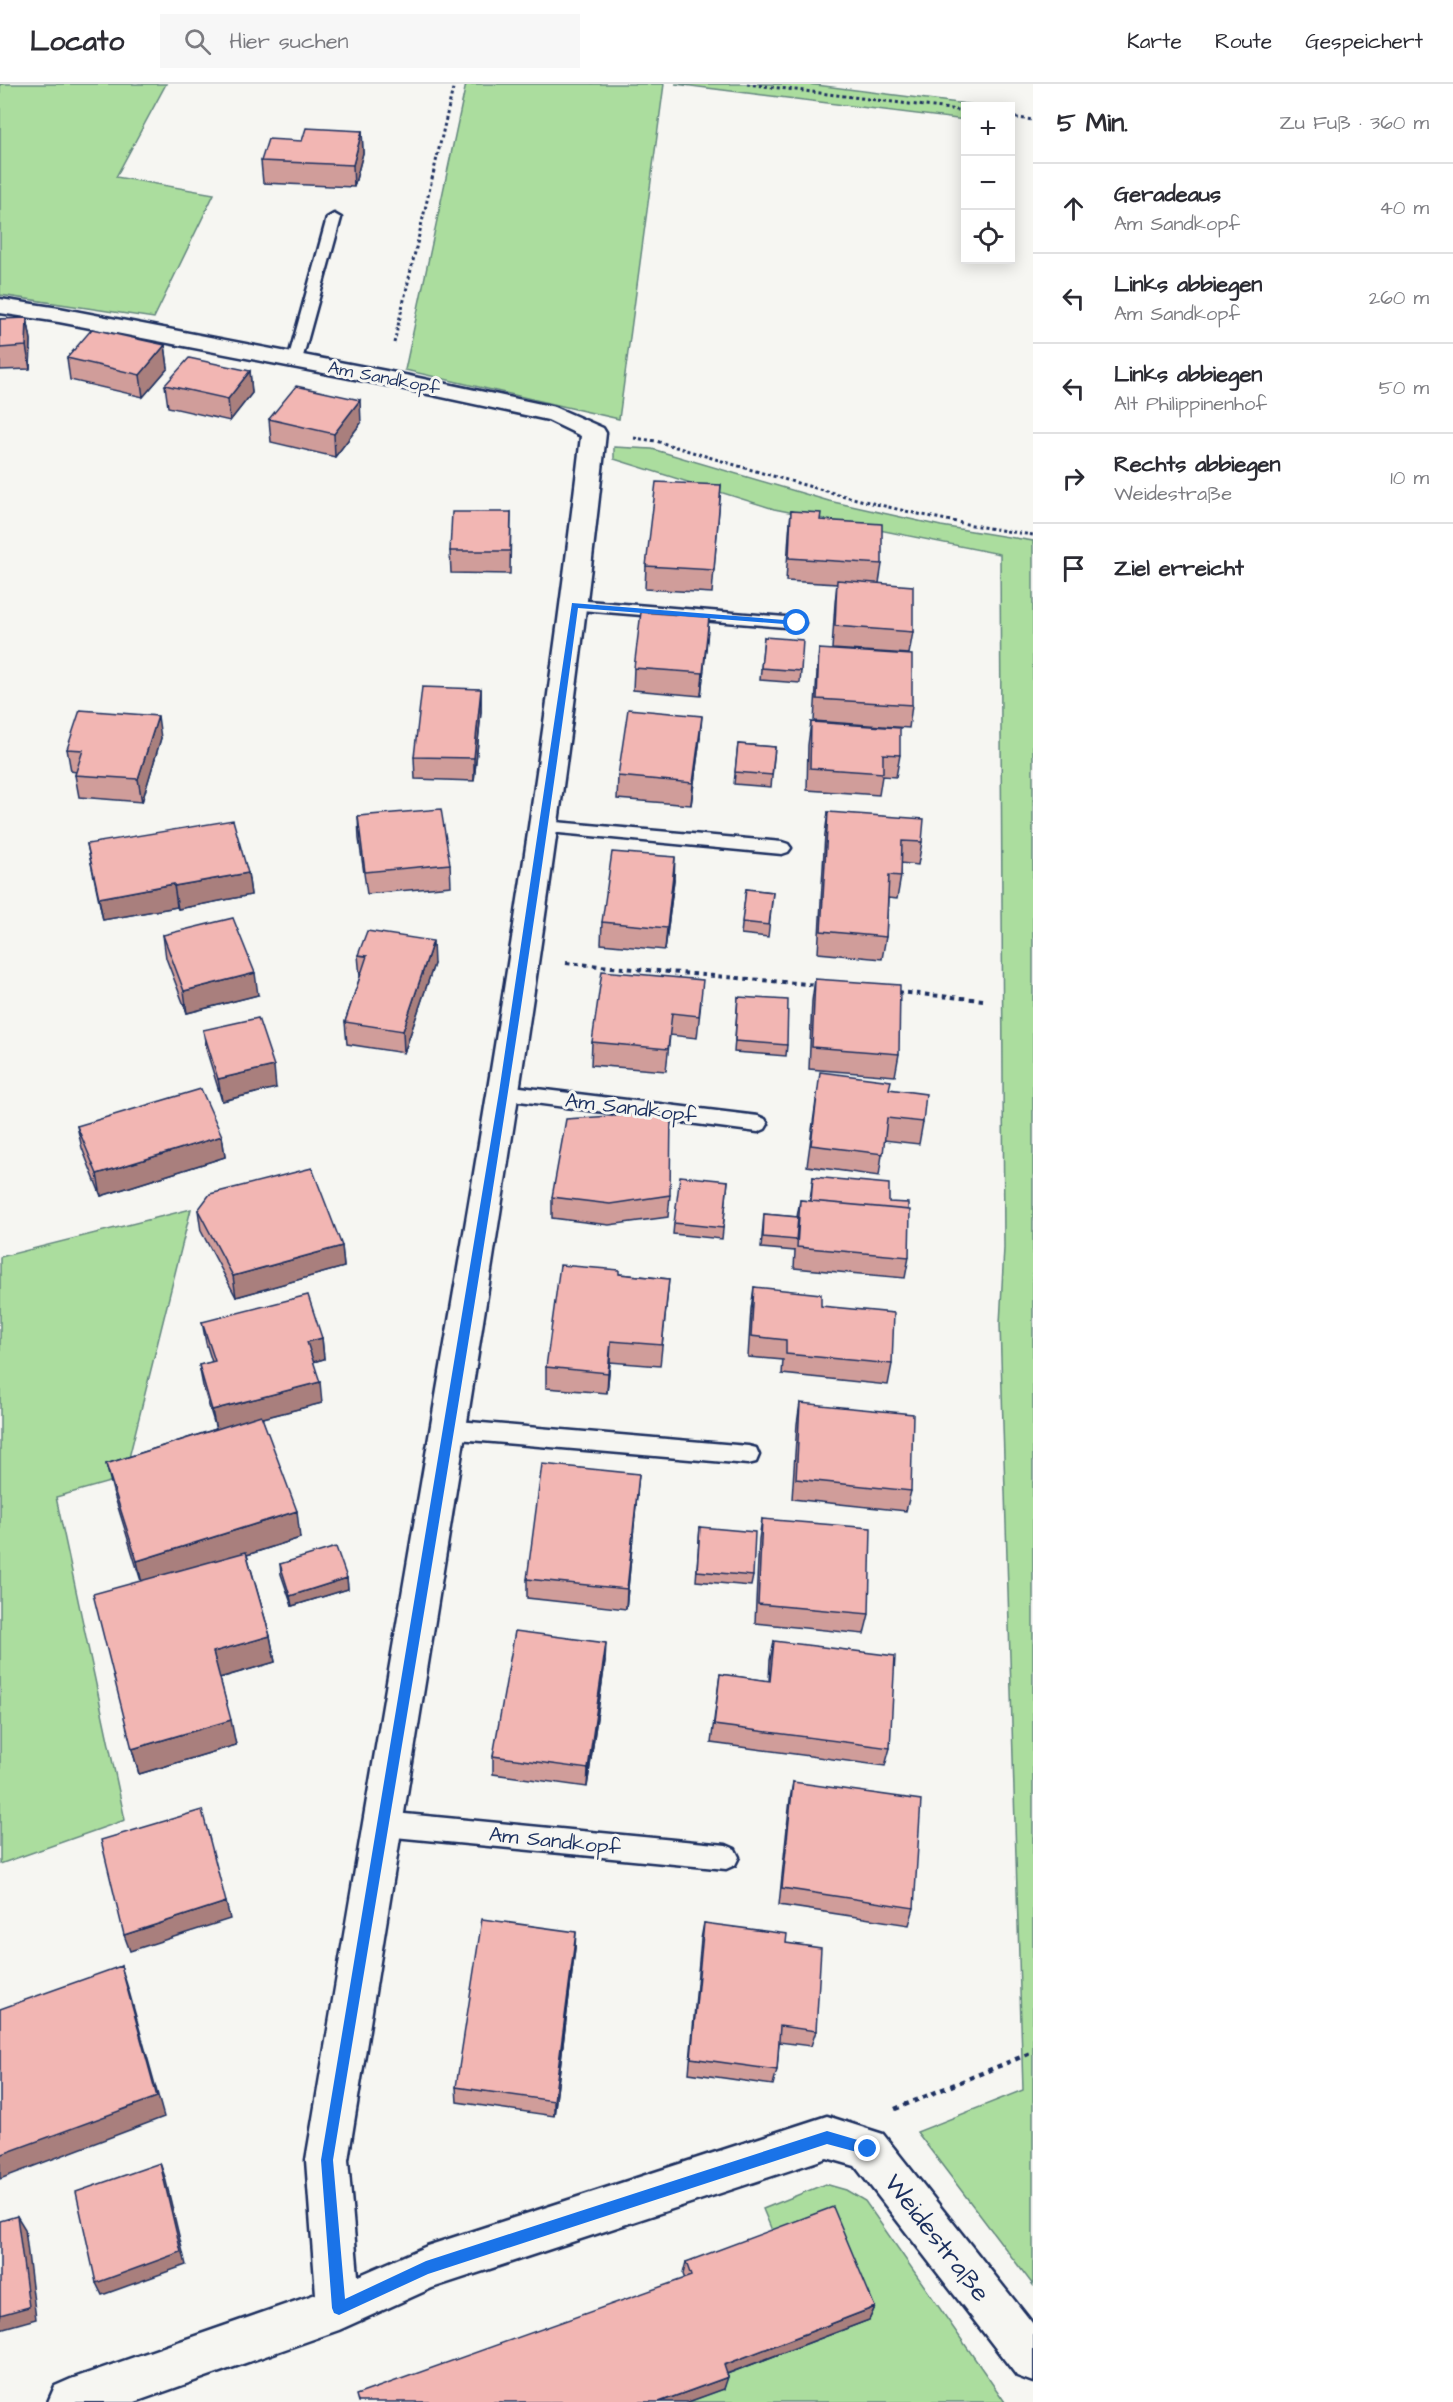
<!DOCTYPE html>
<html lang="de">
<head>
<meta charset="utf-8">
<style>
	:root { --surface:#fff; --page:#f7f7f7; --text:#2b2b33; --muted:#7c7c81; --line:#e1e1e2 }
	body { margin:0; font-family:"Architects Daughter",sans-serif; background:var(--page); color:var(--text) }
	.controls { position:absolute; right:18px; top:18px; display:grid; overflow:hidden; border-radius:0px; box-shadow:0 3px 15px #0003 }
	.controls button { width:54px; height:54px; display:grid; place-items:center; padding:0; border:0; border-bottom:2px solid var(--line); background:var(--surface); color:var(--text); font:30px sans-serif }
	.stop { position:absolute; width:18px; height:18px; margin:-14px; border:4px solid #1a73e8; border-radius:50%; background:#fff }
	.stop.end { background:#1a73e8; border-color:#fff; box-shadow:0 2px 6px #0008 }
	.list { margin:0; padding:0; list-style:none }
	h2 { display:flex; justify-content:space-between; align-items:center; height:78px; margin:0; padding:0 24px; font-size:26px }
	h2 small { font-size:20px; font-weight:400; color:var(--muted) }
	.list li { display:grid; grid-template-columns:39px 1fr auto; gap:18px; align-items:center; box-sizing:border-box; height:90px; padding:0 24px; border-top:2px solid var(--line) }
	.list b { display:block; font-size:22px; white-space:nowrap }
	.list p { margin:0; font-size:20px; white-space:nowrap; color:var(--muted) }
	.list em { font-size:20px; font-style:normal; color:var(--muted) }
	.icon { flex:none; width:33px; height:33px; fill:none; stroke:currentColor; stroke-width:2; stroke-linecap:round; stroke-linejoin:round }
	.map { position:relative; flex:none; width:1033px; height:2318px; overflow:hidden }
	header { display:flex; align-items:center; gap:36px; box-sizing:border-box; height:84px; padding:0 30px; background:var(--surface); border-bottom:2px solid var(--line) }
	header strong { font-size:28px }
	nav { display:flex; gap:33px; margin-inline-start:auto; font-size:21px }
	.search { width:420px; height:54px; background:var(--page); display:flex; align-items:center; gap:15px; box-sizing:border-box; padding:0 21px; border-radius:0px; color:var(--muted); font-size:22px }
	main { display:flex }
	aside { flex:1; background:var(--surface) }
	.map>svg:first-child { display:block }
</style>
</head>
<body>
<header>
<strong>Locato</strong>
<div class="search"><svg class="icon" aria-label="search" viewBox="0 0 24 24"><circle cx="10" cy="10" r="6"/><path d="M15 15l6 6"/></svg>Hier suchen</div>
<nav><a>Karte</a><a>Route</a><a>Gespeichert</a></nav>
</header>
<main>
<div class="map">
<svg width="1033" height="2318" viewBox="0 0 1033 2318">
	<rect width="100%" height="100%" fill="#f6f6f2"/>
	<filter id="ink" filterUnits="userSpaceOnUse"><feTurbulence type="fractalNoise" baseFrequency=".0167" numOctaves="2"/><feDisplacementMap in="SourceGraphic" scale="12" xChannelSelector="R" yChannelSelector="G"/><feConvolveMatrix kernelMatrix="1 2 1 2 8 2 1 2 1" color-interpolation-filters="sRGB"/></filter>
	<g filter="url(#ink)">
		<path fill="#abdd9e" stroke="#63867e" stroke-width="1.5" d="M0,0H166L116,93L214,110L154,234L0,211Z
			M466,0H664L619,335L405,286Z
			M675,0H808L982,22H966L965,36Z
			M614,363L652,365L829,417L941,442L1033,457V2201L917,2048L1023,2006L1000,1240L1004,1164L1000,470L774,425L614,375Z
			M191,1125L124,1394L56,1413L125,1736L0,1780V1173Z
			M825,2100L846,2106L865,2117L1005,2318H688L724,2305L721,2292L776,2156L763,2125Z"/>
		<g fill="none" stroke-linecap="round" stroke-linejoin="round">
			<defs>
				<path id="lane" d="M334,130L341,134L302,276L300,279H290L288,276L327,134Z
					M575,516L797,534L803,535L805,539L803,543L797,544L569,525L567,521L569,517Z
					M544,737L782,758L788,760L791,764L788,768L782,770L538,747L535,743L538,739Z
					M504,1001L758,1032L765,1035L768,1040L765,1045L758,1048L504,1015L497,1013L494,1008L497,1003Z
					M446,1336L748,1362L756,1364L759,1371L756,1378L748,1380L446,1354L438,1352L435,1345L438,1338Z
					M384,1728L726,1761L735,1765L739,1773L735,1781L726,1785L384,1752L375,1748L372,1740L375,1732Z"/>
				<path id="street" d="M0,215L59,224L386,287L555,323L603,344L606,349C572,672 522,993 471,1313C430,1568 389,1822 348,2076L358,2192L427,2162L827,2032L883,2050L1033,2240V2298L1017,2292L855,2082L827,2074L432,2204L339,2246L135,2318H48L55,2302L71,2295L316,2210L306,2076C349,1819 393,1563 437,1306C492,989 544,672 581,352L548,336L386,301L59,238L0,229Z"/>
			</defs>
			<use href="#lane" stroke="#1b2f5e" stroke-width="5"/>
			<use href="#street" stroke="#1b2f5e" stroke-width="5"/>
			<path stroke="#1b2f5e" stroke-width="3" stroke-dasharray="3 3" stroke-linecap="butt" d="M747,0L966,27
				M1010,33L1033,36
				M394,259L454,0
				M634,354L656,357C781,395 904,433 1033,451"/>
			<path stroke="#1b2f5e" stroke-width="4" stroke-dasharray="4.5 4.5" stroke-linecap="butt" d="M566,879L818,901
				M898,908L983,916"/>
			<path stroke="#1b2f5e" stroke-width="4.5" stroke-dasharray="5 5" stroke-linecap="butt" d="M895,2025L1033,1968"/>
			<use href="#lane" fill="#f6f6f2" fill-rule="evenodd"/>
			<use href="#street" fill="#f6f6f2" fill-rule="evenodd"/>
		</g>
		<path fill="#d09d9a" stroke="#1b2f5e" stroke-width="1.5" d="M362,47L363,69L354,103L263,99L261,77L302,57Z
			M27,234L31,256L30,285L0,286V235Z
			M165,261L168,284L143,313L70,296L67,274Z
			M250,287L252,309L230,337L168,323L165,301Z
			M269,335L361,339L335,373L271,358Z
			M721,401L712,509L645,505L646,482Z
			M791,427L820,436L882,480L879,499L913,548L909,570L832,565L835,519L837,500L786,497L789,450Z
			M511,428L510,490L451,489L450,467Z
			M709,533L701,612L633,606L634,584Z
			M764,553L801,587L800,599L760,596Z
			M819,565L912,621L909,644L814,637L817,588Z
			M481,605V628L474,697L415,695L414,673Z
			M811,638L900,671L896,693L882,692L879,711L807,706L808,661Z
			M161,654L142,718L79,713L75,691L76,688L71,687L67,665Z
			M700,654L691,721L617,715L618,692Z
			M738,660L775,663L771,703L734,700Z
			M828,728L922,758L918,781L901,779V792L897,815L888,814L886,853L882,875L818,869L825,750Z
			M358,732L450,780L451,802L367,810L359,755Z
			M87,760L248,789L251,811L178,825L177,823L103,836Z
			M674,796L665,866L601,860L602,838Z
			M746,805L773,808L768,853L741,850Z
			M163,851L258,911L187,929L166,874Z
			M358,871L434,880L404,969L347,960L345,938L360,893Z
			M815,895L899,970L895,992L809,985L812,917Z
			M738,913L787,961L786,972L734,968Z
			M701,918L697,954L670,951L666,987L591,981L592,958Z
			M203,946L276,1004L222,1017L207,968Z
			M889,1005L923,1038L919,1060L884,1056L879,1092L807,1082L817,1010Z
			M77,1042L222,1052L225,1073L101,1112L82,1064Z
			M813,1093L889,1118L909,1173L905,1194L794,1184L795,1167L761,1164L764,1130L797,1133L800,1116L810,1117Z
			M728,1097L722,1155L673,1150L674,1139Z
			M670,1111L668,1133L609,1141L552,1134V1113Z
			M198,1126L342,1162L344,1183L236,1213L201,1147Z
			M619,1190L669,1195L660,1282L610,1278L607,1309L546,1304V1283Z
			M754,1203L821,1222L892,1280L888,1301L782,1290L783,1276L748,1273L751,1225Z
			M202,1238L322,1254L324,1275L313,1278L322,1319L262,1334L300,1454L247,1471L270,1552L275,1578L220,1594L236,1661L139,1690L132,1665L141,1497L113,1407L106,1380L216,1345L203,1302L199,1281L212,1278L206,1259Z
			M800,1319L911,1407L906,1427L792,1415L797,1340Z
			M637,1410L626,1525L527,1514V1495Z
			M762,1435L869,1530L864,1550L755,1539L759,1455Z
			M700,1443L753,1492L751,1502L696,1497Z
			M280,1480L347,1494L348,1505L292,1522L281,1490Z
			M774,1557L890,1664L885,1682L711,1659L720,1590L769,1597L770,1576Z
			M605,1578L587,1703L493,1690V1672Z
			M793,1698L914,1824L909,1841L779,1821L790,1715Z
			M704,1839L786,1859L816,1947L811,1962L779,1958L777,1986L773,2001L689,1989L701,1855Z
			M575,1864L554,2032L457,2018L456,2003Z
			M686,2178L875,2223L869,2236L727,2290L724,2305L683,2190Z"/>
		<path fill="#a97f7d" stroke="#1b2f5e" stroke-width="1.5" d="M362,47L363,69L354,103L353,81Z
			M27,234L31,256L30,285L26,262Z
			M165,261L168,284L143,313L140,291Z
			M250,287L252,309L230,337L228,315Z
			M360,316L361,339L335,373L334,350Z
			M709,533L707,556L701,612L703,589Z
			M481,605V628L474,697V674Z
			M158,632L161,654L142,718L138,695Z
			M702,632L700,654L691,721L693,699Z
			M675,773L674,796L665,866L667,844Z
			M248,789L251,811L178,825L174,802Z
			M174,800L177,823L103,836L99,814Z
			M433,857L434,880L404,969L403,947Z
			M255,889L258,911L187,929L184,907Z
			M274,982L276,1004L222,1017L218,995Z
			M222,1052L225,1073L101,1112L97,1090Z
			M342,1162L344,1183L236,1213L233,1192Z
			M322,1254L324,1275L309,1279L307,1258Z
			M611,1257L610,1278L607,1309L608,1289Z
			M320,1298L322,1319L216,1346L212,1326Z
			M639,1390L637,1410L626,1525L627,1505Z
			M297,1427L300,1454L143,1504L137,1477Z
			M347,1494L348,1505L292,1522L290,1512Z
			M270,1552L275,1578L219,1594L213,1568Z
			M606,1559L605,1578L587,1703L588,1685Z
			M231,1636L236,1661L139,1690L132,1665Z
			M226,1818L230,1835L130,1867L124,1851Z
			M576,1848L575,1864L554,2032V2017Z
			M121,1882L128,1904L164,2033L0,2095V2071Z
			M160,2079L165,2093L186,2181L102,2211L96,2199Z
			M17,2132L25,2145L36,2235L0,2245V2231Z
			M875,2223L869,2236L721,2292L724,2281Z
			M728,2293L724,2305L688,2318H659Z"/>
		<path fill="#f2b6b3" stroke="#1b2f5e" stroke-width="1.5" d="M306,44L362,47L353,81L261,77L268,55L302,57Z
			M27,234L26,262L0,264V235Z
			M92,245L165,261L140,291L67,274Z
			M189,274L250,287L228,315L165,301Z
			M296,302L360,316L334,350L269,335Z
			M656,398L721,401L714,486L646,482Z
			M791,427L821,429L820,436L882,440V480L789,474Z
			M452,428H511L510,467H450Z
			M837,496L913,502V548L835,542Z
			M641,528L709,533L703,589L634,584Z
			M764,553L803,556L801,587L761,584Z
			M819,565L912,571V621L817,615Z
			M422,603L481,605L474,674L414,673Z
			M628,625L702,632L693,699L618,692Z
			M80,626L158,632L138,695L75,691L83,666L67,665Z
			M811,638L900,644V671L883,670V689L810,684Z
			M738,660L775,663L772,691L735,688Z
			M441,725L450,780L365,788L358,732Z
			M828,728L924,735L922,758L902,757L901,792L889,791L886,853L821,847Z
			M233,736L248,789L174,802V800L99,814L87,760Z
			M612,768L675,773L667,844L602,838Z
			M746,805L773,808L769,841L742,838Z
			M233,834L255,889L184,907L163,851Z
			M367,847L433,857L403,947L345,938L367,872L358,871Z
			M602,887L703,896L699,932L672,929L668,965L592,958Z
			M815,895L900,901L899,970L812,963Z
			M738,913L788,916L787,961L735,957Z
			M258,934L274,982L218,995L203,946Z
			M820,988L891,997L889,1005L926,1010L923,1038L887,1034L883,1070L811,1061Z
			M201,1005L222,1052L97,1090L77,1042Z
			M671,1028L670,1111L610,1120L552,1113L566,1035Z
			M312,1084L342,1162L233,1192L198,1126L210,1110Z
			M680,1092L728,1097L723,1144L674,1139Z
			M813,1093L889,1100V1118L908,1119V1126L811,1117Z
			M800,1116L910,1126L909,1173L797,1163Z
			M764,1130L798,1133L796,1156L763,1153Z
			M560,1181L619,1186V1190L669,1195L662,1261L611,1257L608,1289L546,1283Z
			M754,1203L821,1210V1222L894,1229L892,1280L786,1270V1256L751,1252Z
			M308,1211L322,1254L307,1258L320,1298L212,1326L199,1281L215,1277L202,1238Z
			M800,1319L913,1330L911,1407L796,1395Z
			M261,1331L297,1427L137,1477L106,1380Z
			M542,1380L639,1390L627,1505L527,1495Z
			M762,1435L871,1444L869,1530L758,1520Z
			M700,1443L755,1448L753,1492L697,1487Z
			M336,1463L347,1494L290,1512L280,1480Z
			M246,1468L270,1552L213,1568L231,1636L132,1665L93,1510Z
			M515,1547L606,1559L588,1685L493,1672Z
			M774,1557L895,1572L890,1664L714,1641L720,1590L770,1597Z
			M793,1698L921,1716L914,1824L782,1804Z
			M202,1726L226,1818L124,1851L101,1756Z
			M482,1835L576,1848L554,2017L456,2003Z
			M704,1839L787,1850L786,1859L821,1864L816,1947L780,1942L777,1986L691,1974Z
			M121,1882L157,2013L0,2071V1925Z
			M160,2079L181,2168L96,2199L76,2108Z
			M833,2123L875,2223L724,2281L728,2293L659,2318H358L356,2311L691,2192L686,2178Z
			M17,2132L29,2223L0,2231V2137Z"/>
	</g>
	<path fill="#1a73e8" d="M572,519L797,537L801,539L797,541L578,524C509,1043 418,1559 333,2076L345,2215L426,2177L827,2047L868,2059L873,2061L874,2065L873,2070L868,2071L827,2060L428,2190L339,2231L334,2229L332,2224L321,2076L499,1008Z"/>
	<g text-anchor="middle" dominant-baseline="central" stroke-width="6" stroke-linejoin="round" paint-order="stroke">
		<g font-size="18" fill="#1b2f5e" stroke="#f6f6f2">
			<text transform="translate(384 294) rotate(11)">Am Sandkopf</text>
		</g>
		<g font-size="21" fill="#1b2f5e" stroke="#f6f6f2">
			<text transform="translate(631 1024) rotate(7)">Am Sandkopf</text>
			<text transform="translate(555 1757) rotate(6)">Am Sandkopf</text>
		</g>
		<g font-size="26" fill="#1b2f5e" stroke="#f6f6f2">
			<text transform="translate(937 2154) rotate(52)">Weidestraße</text>
		</g>
	</g>
</svg>
<div class="controls">
<button>+</button>
<button>−</button>
<button><svg class="icon" aria-label="locate" viewBox="0 0 24 24"><circle cx="12" cy="12" r="6"/><path d="M12 2v4M12 18v4M2 12h4M18 12h4"/></svg></button>
</div>
<div class="stop" style="left:797px;top:539px"></div>
<div class="stop end" style="left:868px;top:2065px"></div>
</div>
<aside>
<h2>5 Min.<small>Zu Fuß · 360 m</small></h2>
<ul class="list">
<li><svg class="icon" aria-label="ahead" viewBox="0 0 24 24"><path d="M12 20V5M6 11l6-6 6 6"/></svg><div><b>Geradeaus</b><p>Am Sandkopf</p></div><em>40 m</em></li>
<li><svg class="icon" aria-label="left" viewBox="0 0 24 24"><path d="M17 20v-9H6M10 6l-5 5 5 5"/></svg><div><b>Links abbiegen</b><p>Am Sandkopf</p></div><em>260 m</em></li>
<li><svg class="icon" aria-label="left" viewBox="0 0 24 24"><path d="M17 20v-9H6M10 6l-5 5 5 5"/></svg><div><b>Links abbiegen</b><p>Alt Philippinenhof</p></div><em>50 m</em></li>
<li><svg class="icon" aria-label="right" viewBox="0 0 24 24"><path d="M7 20v-9h11M14 6l5 5-5 5"/></svg><div><b>Rechts abbiegen</b><p>Weidestraße</p></div><em>10 m</em></li>
<li><svg class="icon" aria-label="arrive" viewBox="0 0 24 24"><path d="M6 21V4h12l-3 4 3 4H6"/></svg><div><b>Ziel erreicht</b></div></li>
</ul>
</aside>
</main>
</body>
</html>
